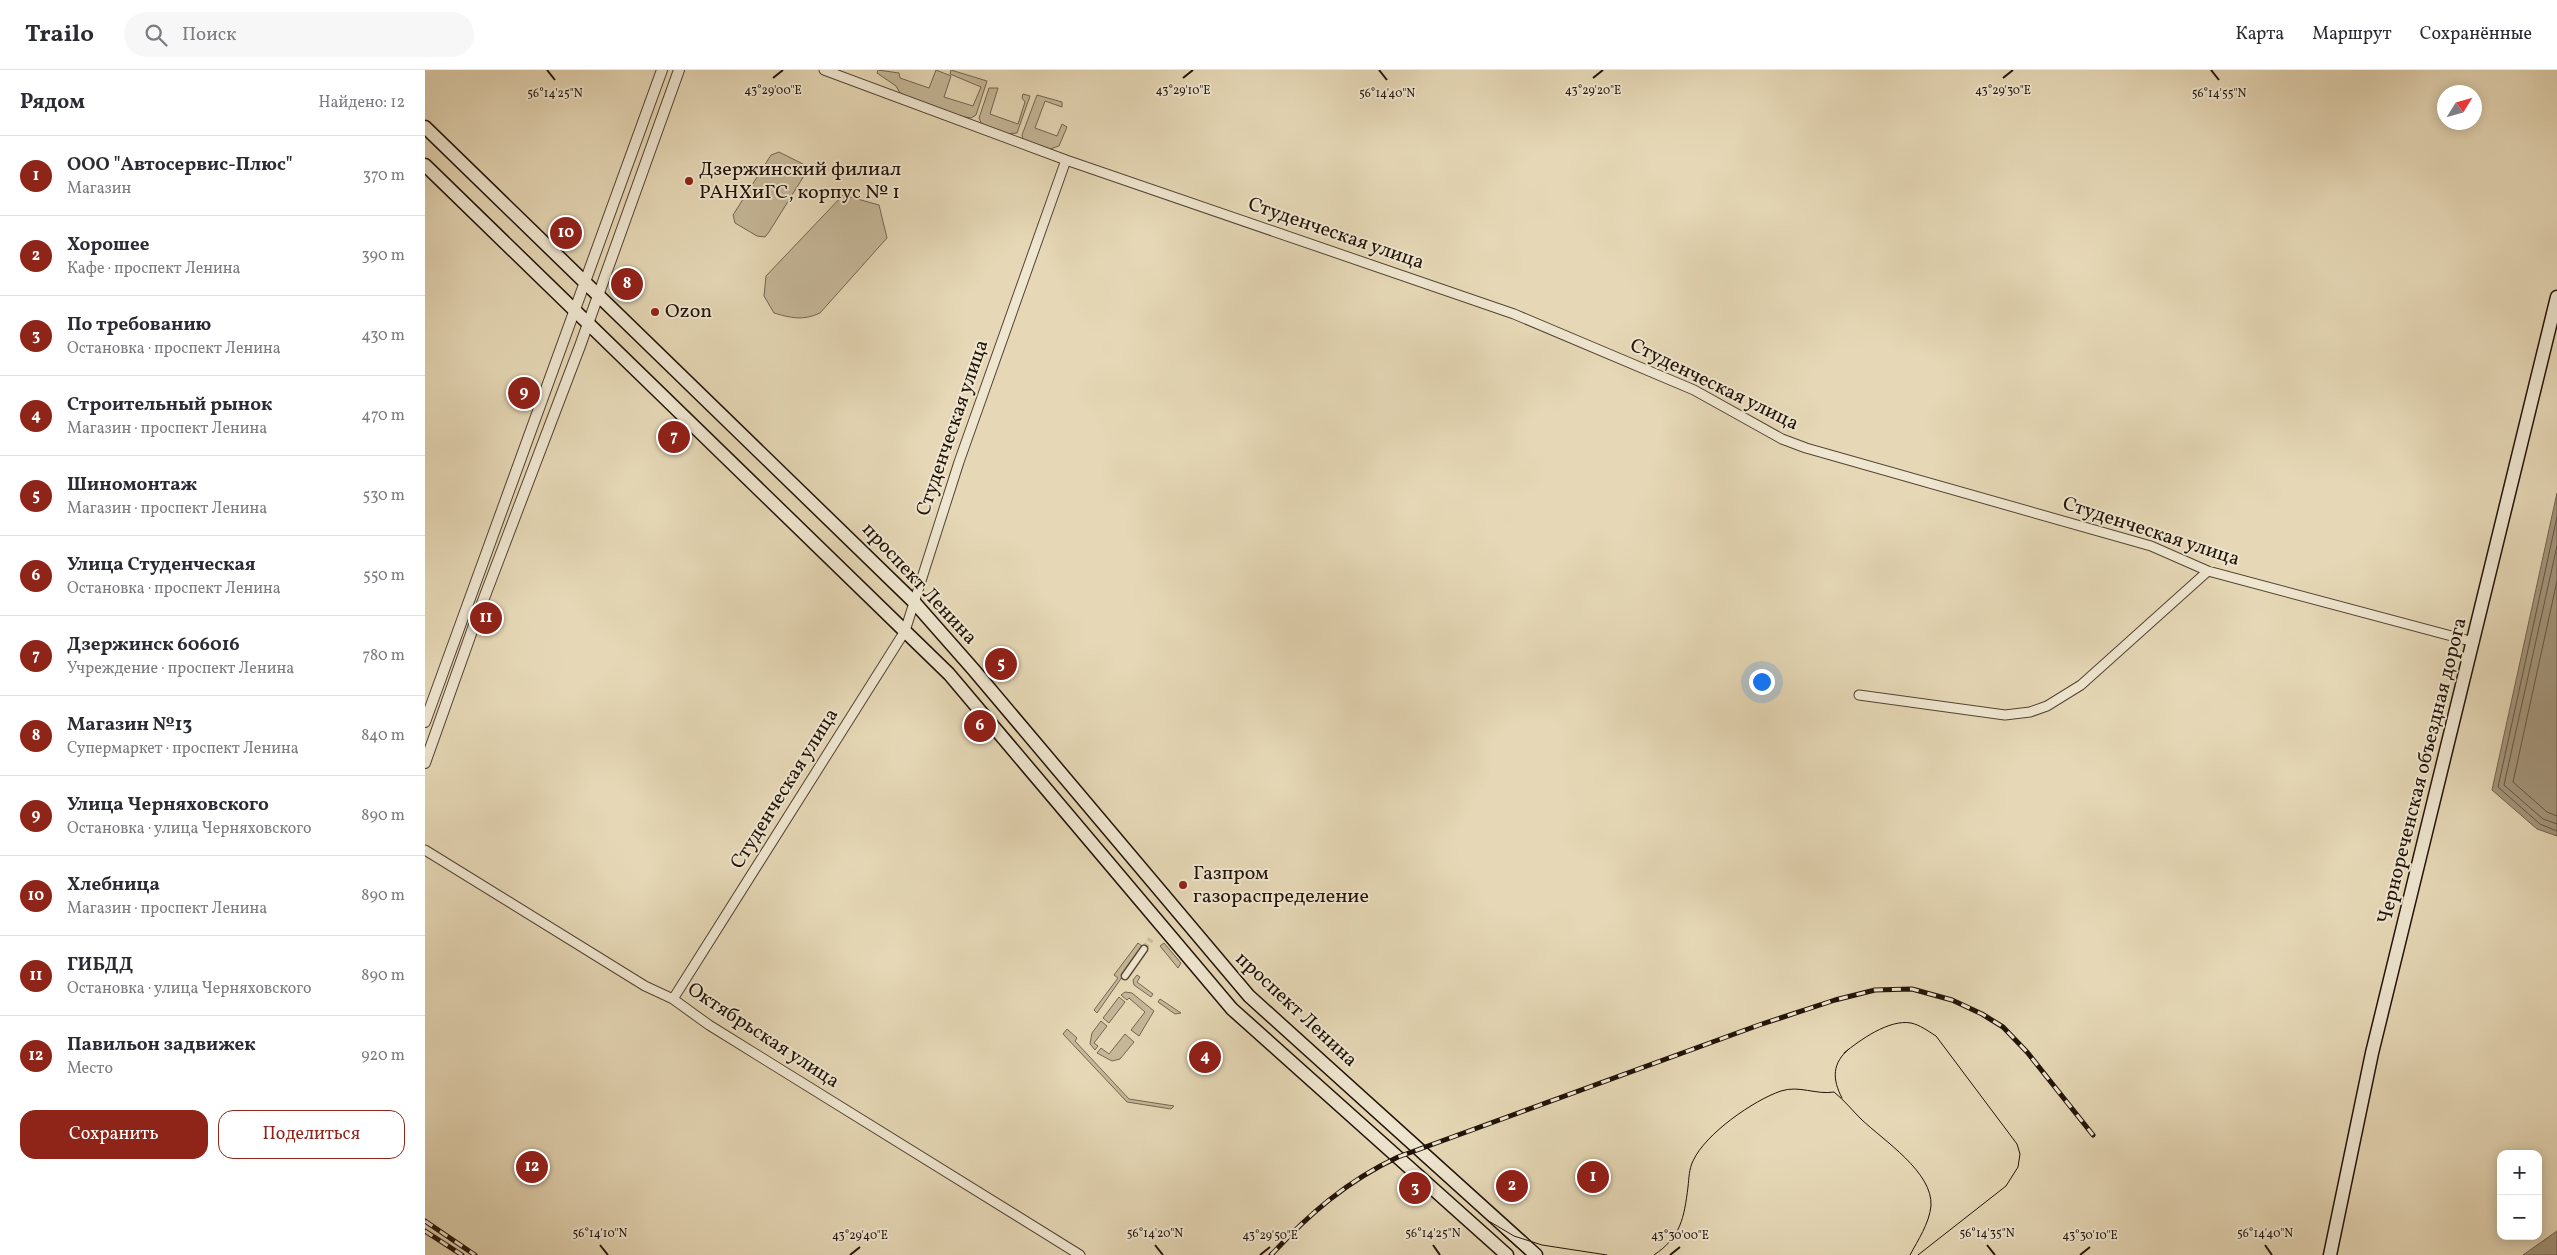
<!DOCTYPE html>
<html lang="ru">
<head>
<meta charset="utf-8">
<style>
	:root { --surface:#fff; --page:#f7f7f7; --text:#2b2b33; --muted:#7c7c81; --line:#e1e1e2; --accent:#8f2418 }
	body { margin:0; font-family:Vollkorn,serif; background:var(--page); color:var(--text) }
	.controls { position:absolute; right:15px; bottom:15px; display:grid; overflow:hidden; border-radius:10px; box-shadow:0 2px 12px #0003 }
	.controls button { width:45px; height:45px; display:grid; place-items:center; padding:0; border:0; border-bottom:1px solid var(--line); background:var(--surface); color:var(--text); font:25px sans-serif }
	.compass { position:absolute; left:2012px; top:15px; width:45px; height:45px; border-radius:50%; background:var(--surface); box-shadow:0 2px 12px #0003; rotate:53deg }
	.you { position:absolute; left:1336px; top:611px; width:18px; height:18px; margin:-12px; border:4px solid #fff; border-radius:50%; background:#1a73e8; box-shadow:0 0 0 8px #1a73e833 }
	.badge { display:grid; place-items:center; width:32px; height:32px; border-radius:50%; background:var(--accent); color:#fff; font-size:16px; font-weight:700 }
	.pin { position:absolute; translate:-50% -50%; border:2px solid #fff; box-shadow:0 1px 5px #0006 }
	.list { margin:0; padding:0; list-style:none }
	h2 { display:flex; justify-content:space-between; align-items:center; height:65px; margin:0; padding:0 20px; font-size:21px }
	h2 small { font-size:16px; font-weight:400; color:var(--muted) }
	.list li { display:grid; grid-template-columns:32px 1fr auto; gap:15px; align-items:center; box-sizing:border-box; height:80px; padding:0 20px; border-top:1px solid var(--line) }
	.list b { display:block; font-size:19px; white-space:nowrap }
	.list p { margin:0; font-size:16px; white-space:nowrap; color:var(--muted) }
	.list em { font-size:16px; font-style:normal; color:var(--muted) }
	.actions { display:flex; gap:10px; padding:15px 20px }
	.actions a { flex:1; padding:11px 0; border:1px solid var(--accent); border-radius:15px; text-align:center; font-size:18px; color:var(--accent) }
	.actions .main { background:var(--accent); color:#fff }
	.icon { flex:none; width:28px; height:28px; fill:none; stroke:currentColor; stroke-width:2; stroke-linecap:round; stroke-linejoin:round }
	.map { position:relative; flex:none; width:2132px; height:1185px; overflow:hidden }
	header { display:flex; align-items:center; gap:30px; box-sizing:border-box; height:70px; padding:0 25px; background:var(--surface); border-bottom:1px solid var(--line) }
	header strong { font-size:24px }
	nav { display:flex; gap:28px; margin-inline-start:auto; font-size:18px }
	.search { width:350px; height:45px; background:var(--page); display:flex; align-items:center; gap:12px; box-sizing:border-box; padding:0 18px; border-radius:28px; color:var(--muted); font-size:19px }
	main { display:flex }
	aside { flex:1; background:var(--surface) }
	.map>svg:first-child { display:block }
</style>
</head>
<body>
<header>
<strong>Trailo</strong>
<div class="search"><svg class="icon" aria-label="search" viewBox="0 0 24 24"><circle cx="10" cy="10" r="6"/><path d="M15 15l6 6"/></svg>Поиск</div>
<nav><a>Карта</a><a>Маршрут</a><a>Сохранённые</a></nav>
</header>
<main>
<aside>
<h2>Рядом<small>Найдено: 12</small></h2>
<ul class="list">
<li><span class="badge">1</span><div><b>ООО &quot;Автосервис-Плюс&quot;</b><p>Магазин</p></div><em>370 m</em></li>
<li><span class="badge">2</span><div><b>Хорошее</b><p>Кафе · проспект Ленина</p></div><em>390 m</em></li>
<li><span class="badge">3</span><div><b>По требованию</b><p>Остановка · проспект Ленина</p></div><em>430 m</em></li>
<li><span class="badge">4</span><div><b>Строительный рынок</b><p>Магазин · проспект Ленина</p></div><em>470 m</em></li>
<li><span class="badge">5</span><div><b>Шиномонтаж</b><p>Магазин · проспект Ленина</p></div><em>530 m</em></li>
<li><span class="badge">6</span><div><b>Улица Студенческая</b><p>Остановка · проспект Ленина</p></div><em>550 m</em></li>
<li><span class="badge">7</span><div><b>Дзержинск 606016</b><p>Учреждение · проспект Ленина</p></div><em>780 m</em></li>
<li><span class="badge">8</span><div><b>Магазин №13</b><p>Супермаркет · проспект Ленина</p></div><em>840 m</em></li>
<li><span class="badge">9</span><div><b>Улица Черняховского</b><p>Остановка · улица Черняховского</p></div><em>890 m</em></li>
<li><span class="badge">10</span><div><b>Хлебница</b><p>Магазин · проспект Ленина</p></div><em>890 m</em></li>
<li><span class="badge">11</span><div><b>ГИБДД</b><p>Остановка · улица Черняховского</p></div><em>890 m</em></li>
<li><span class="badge">12</span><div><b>Павильон задвижек</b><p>Место</p></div><em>920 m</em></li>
</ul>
<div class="actions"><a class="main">Сохранить</a><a>Поделиться</a></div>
</aside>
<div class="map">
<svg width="2132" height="1185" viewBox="0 0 2132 1185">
	<rect width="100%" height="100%" fill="#e6d8b6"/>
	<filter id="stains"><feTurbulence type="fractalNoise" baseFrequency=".004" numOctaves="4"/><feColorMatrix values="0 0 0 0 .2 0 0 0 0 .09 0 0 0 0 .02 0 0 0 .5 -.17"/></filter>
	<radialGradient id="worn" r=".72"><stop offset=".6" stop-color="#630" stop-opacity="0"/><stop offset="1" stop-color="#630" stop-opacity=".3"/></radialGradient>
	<path fill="#c5b798" stroke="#736550" d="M453,0L474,3L475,8L504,18L511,0L526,6L519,27L548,36L556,17L525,4L526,0L562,11L551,45L546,48L523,44L476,25L471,16L452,3Z
		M564,18H573L565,44L593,54L600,32L597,28L598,24L605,26L592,63L581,64L557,55L554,48Z
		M612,25L637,32V37L620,31L610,58L632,66L637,54L642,57L634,76L625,79L598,70L597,65Z
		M354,82L378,94L382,101L344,162L340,167L332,166L310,153L308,145L346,85Z
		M418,125L454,135L462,168L395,243C378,251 366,248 349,243L339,226L341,206Z
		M713,873L718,877L672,943L669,940L693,908L689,905Z
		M739,873L756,893L753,898L735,876Z
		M712,905L715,907L712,912L728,924L726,927L709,915L708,910Z
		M700,922L707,923L729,941L714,966L706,960L720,942L704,928L702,930L696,925Z
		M694,927L700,932L684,953L678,948Z
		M735,929L756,943L750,944L733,932Z
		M676,951L682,956L669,973L673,976L670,980L665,974L667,963Z
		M642,959L652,968L650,971L704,1029L749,1036L746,1039L702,1032L638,964Z
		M700,964L709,972L695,989L687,991L672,983L676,978L684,984Z"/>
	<path fill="#a3957b" stroke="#6f614d" d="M2132,423V766L2112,759L2067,720Z
		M2132,1161V1185H2098Z"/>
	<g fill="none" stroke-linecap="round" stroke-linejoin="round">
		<path stroke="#625442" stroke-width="1" d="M2132,447L2073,717L2115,754L2132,761
			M2132,476L2079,715L2118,749L2132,754
			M2132,511L2088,712L2122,742L2132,746"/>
		<path stroke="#c8ba9c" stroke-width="6" stroke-dasharray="6 3" stroke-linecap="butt" d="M719,879L726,869"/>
		<defs>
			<path id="pedestrian" d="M700,906L719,879"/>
			<path id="minor" d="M399,0L641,90L1089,244L1269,320L1357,369L1381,378L1726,476L1783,501L2049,572
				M1434,625L1580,645L1605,642L1622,636L1656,615L1783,501
				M0,780L220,916L248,929L284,955L655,1185
				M248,929L480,561L534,392L641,90"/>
			<path id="tertiary" d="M0,652L237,0
				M0,693L53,544L155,276L254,0"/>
			<path id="secondary" d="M0,57L489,532L548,599L824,926L1111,1185
				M0,95L524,604L807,939L1082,1185
				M1905,1185L1947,983L2132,227"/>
		</defs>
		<use href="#pedestrian" stroke="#524434" stroke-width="9"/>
		<use href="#minor" stroke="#524434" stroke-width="11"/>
		<use href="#tertiary" stroke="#524434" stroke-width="12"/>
		<use href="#secondary" stroke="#211308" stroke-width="15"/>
		<use href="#pedestrian" stroke="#efe6d0" stroke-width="6"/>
		<use href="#minor" stroke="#efe6d0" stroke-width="9"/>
		<use href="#tertiary" stroke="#efe6d0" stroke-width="10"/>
		<use href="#secondary" stroke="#efe6d0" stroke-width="12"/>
		<path stroke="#211308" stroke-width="1" d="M1419,983C1435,970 1464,949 1486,953C1495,955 1503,961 1511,966L1592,1074L1595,1084L1593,1097L1581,1116L1493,1185
			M1417,1028C1407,1009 1407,993 1424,979
			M1062,1150L1089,1166L1117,1175L1182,1185
			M1077,1164L1101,1185
			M1229,1185C1256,1167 1259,1148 1263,1117C1264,1108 1264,1099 1268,1091C1280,1064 1329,1030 1356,1021C1374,1015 1391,1025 1409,1022C1419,1030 1427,1040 1436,1049C1459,1071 1508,1102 1506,1136C1504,1154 1493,1170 1485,1185"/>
		<defs>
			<path id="rail" d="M0,1151L50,1185
				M0,1161L37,1185
				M846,1185C884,1144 922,1111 973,1087L1334,955L1410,930L1450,920L1487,919L1527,930L1557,944L1578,957L1602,982L1668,1065"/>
		</defs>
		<use href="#rail" stroke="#211308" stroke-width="5"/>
		<use href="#rail" stroke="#efe6d0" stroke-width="3" stroke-dasharray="9" stroke-linecap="butt"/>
	</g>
	<path fill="none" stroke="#211308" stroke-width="2" d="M122,0L130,10M954,0L962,10M1786,0L1794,10M348,8L358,0M758,8L768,0M1168,8L1178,0M1578,8L1588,0M175,1175L183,1185M730,1175L738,1185M1008,1175L1015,1185M1562,1175L1570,1185M1840,1175L1847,1185M425,1185L435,1177M835,1185L845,1177M1245,1185L1255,1177M1655,1185L1665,1177"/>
	<g fill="#8f2418" stroke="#efe6d0" stroke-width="2">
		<circle cx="264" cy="111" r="5"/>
		<circle cx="230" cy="242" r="5"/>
		<circle cx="758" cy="815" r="5"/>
	</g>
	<g text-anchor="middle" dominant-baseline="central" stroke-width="4" stroke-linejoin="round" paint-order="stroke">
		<g font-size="20" fill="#211308" stroke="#efe6d0" text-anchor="start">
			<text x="274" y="100">Дзержинский филиал<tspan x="274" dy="23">РАНХиГС, корпус № 1</tspan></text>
			<text x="240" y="242">Ozon</text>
			<text x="768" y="804">Газпром<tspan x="768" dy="23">газораспределение</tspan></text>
		</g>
		<g font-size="20" fill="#211308" stroke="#efe6d0">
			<text transform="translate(911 164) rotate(19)">Студенческая улица</text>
			<text transform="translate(1289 315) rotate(26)">Студенческая улица</text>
			<text transform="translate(528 358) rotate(-71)">Студенческая улица</text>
			<text transform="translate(1726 462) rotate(18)">Студенческая улица</text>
			<text transform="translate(494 514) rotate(47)">проспект Ленина</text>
			<text transform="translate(1998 701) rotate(-76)">Чернореченская объездная дорога</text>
			<text transform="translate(360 719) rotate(-58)">Студенческая улица</text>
			<text transform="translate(871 940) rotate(43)">проспект Ленина</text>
			<text transform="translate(338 966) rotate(33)">Октябрьская улица</text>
		</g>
	</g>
	<g font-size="12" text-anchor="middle" fill="#211308" stroke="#efe6d0" stroke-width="4" stroke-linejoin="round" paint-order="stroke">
		<text x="758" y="24">43°29'10"E</text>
		<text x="1168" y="24">43°29'20"E</text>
		<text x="1578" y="24">43°29'30"E</text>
		<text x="348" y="24">43°29'00"E</text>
		<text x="130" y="27">56°14'25"N</text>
		<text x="962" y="27">56°14'40"N</text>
		<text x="1794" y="27">56°14'55"N</text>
		<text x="175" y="1167">56°14'10"N</text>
		<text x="730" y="1167">56°14'20"N</text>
		<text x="1008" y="1167">56°14'25"N</text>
		<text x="1562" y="1167">56°14'35"N</text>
		<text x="1840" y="1167">56°14'40"N</text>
		<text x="435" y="1169">43°29'40"E</text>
		<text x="845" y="1169">43°29'50"E</text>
		<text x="1255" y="1169">43°30'00"E</text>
		<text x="1665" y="1169">43°30'10"E</text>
	</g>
	<rect width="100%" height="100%" filter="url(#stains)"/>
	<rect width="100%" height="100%" fill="url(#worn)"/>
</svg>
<div class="controls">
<button>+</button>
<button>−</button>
</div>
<svg class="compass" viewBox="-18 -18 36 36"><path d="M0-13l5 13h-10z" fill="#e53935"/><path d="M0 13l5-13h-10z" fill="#7c7c81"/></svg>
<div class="you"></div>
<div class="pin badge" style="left:1168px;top:1107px">1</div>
<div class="pin badge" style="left:1087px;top:1116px">2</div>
<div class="pin badge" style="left:990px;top:1118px">3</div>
<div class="pin badge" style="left:780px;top:987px">4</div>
<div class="pin badge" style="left:576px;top:594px">5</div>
<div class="pin badge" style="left:555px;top:656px">6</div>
<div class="pin badge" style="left:249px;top:367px">7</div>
<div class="pin badge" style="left:202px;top:214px">8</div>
<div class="pin badge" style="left:99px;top:323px">9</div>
<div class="pin badge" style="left:141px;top:163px">10</div>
<div class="pin badge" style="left:61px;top:548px">11</div>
<div class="pin badge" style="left:107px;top:1097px">12</div>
</div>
</main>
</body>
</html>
